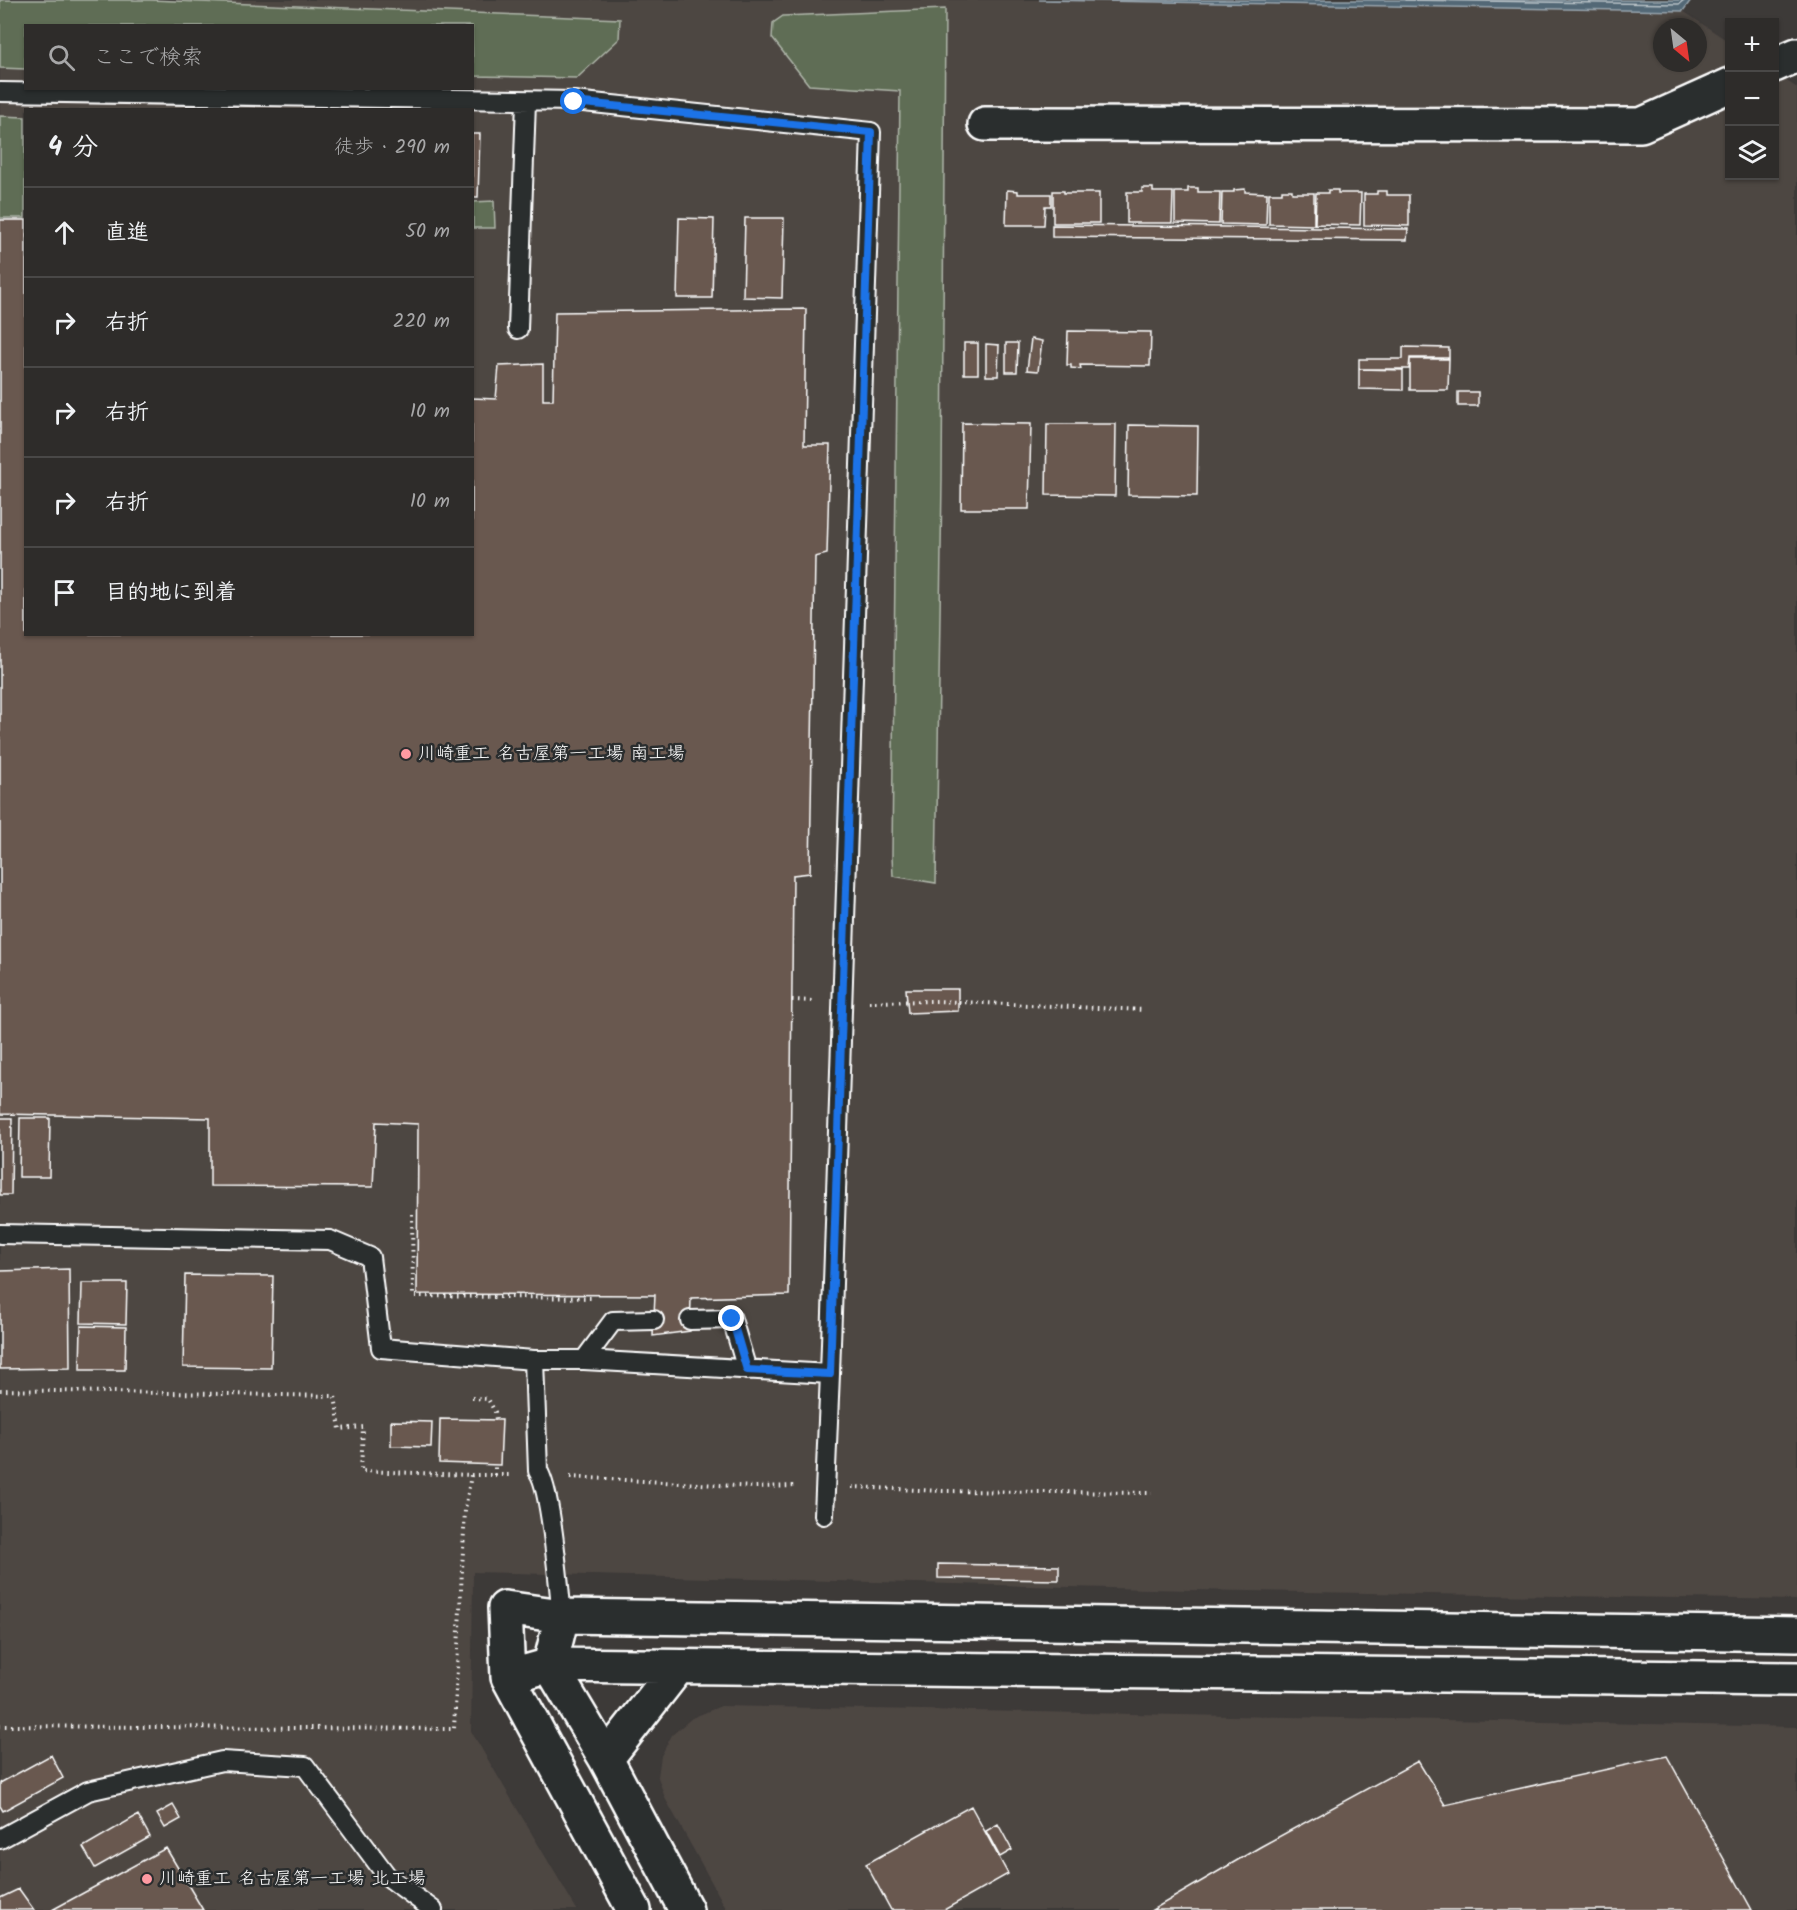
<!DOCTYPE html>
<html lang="ja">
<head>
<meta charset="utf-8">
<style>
	:root { --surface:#2e2c2a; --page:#363432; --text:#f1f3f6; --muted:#a7a7a8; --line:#494847 }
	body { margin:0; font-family:Kalam,"Klee One",sans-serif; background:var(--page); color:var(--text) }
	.controls { position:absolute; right:18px; top:18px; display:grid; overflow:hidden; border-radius:0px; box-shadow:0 2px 4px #0004 }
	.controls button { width:54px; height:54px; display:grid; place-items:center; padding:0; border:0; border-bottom:2px solid var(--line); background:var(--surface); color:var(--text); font:30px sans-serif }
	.compass { position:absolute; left:1653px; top:18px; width:54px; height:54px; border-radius:50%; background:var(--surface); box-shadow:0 2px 4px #0004; rotate:151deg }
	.stop { position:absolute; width:18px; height:18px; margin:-14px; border:4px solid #1a73e8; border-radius:50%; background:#fff }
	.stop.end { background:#1a73e8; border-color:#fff; box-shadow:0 2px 6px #0008 }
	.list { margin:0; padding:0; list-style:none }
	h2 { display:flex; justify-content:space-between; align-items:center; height:78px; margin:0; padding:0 24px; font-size:26px }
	h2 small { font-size:20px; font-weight:400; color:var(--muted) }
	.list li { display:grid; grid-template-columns:39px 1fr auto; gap:18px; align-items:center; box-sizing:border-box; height:90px; padding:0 24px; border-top:2px solid var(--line) }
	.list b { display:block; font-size:22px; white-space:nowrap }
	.list em { font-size:20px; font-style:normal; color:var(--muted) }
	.icon { flex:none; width:33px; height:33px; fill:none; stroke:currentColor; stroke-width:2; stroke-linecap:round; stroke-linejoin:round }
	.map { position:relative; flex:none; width:1797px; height:1910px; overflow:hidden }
	.search { position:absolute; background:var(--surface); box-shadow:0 2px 4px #0004; left:24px; top:24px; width:450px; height:66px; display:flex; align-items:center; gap:15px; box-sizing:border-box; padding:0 21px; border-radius:0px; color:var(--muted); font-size:22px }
	.panel { position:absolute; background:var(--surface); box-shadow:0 2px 4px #0004; left:24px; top:108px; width:450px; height:528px; border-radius:0px }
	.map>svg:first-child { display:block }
</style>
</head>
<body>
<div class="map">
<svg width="1797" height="1910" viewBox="0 0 1797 1910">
	<rect width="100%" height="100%" fill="#3d3a38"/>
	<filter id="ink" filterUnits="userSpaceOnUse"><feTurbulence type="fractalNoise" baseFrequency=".0167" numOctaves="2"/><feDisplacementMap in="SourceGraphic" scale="12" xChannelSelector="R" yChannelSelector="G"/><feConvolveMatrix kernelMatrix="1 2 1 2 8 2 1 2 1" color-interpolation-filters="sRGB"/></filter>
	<g filter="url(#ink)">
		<path fill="#4e4743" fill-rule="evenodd" d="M0,0H1064L1683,11L1729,42L1730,176H1774L1775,73L1797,88V1600L1192,1590L473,1572L471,1731L577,1910H0ZM26,26H472V88H26ZM1662,27H1698V63H1662ZM26,110H472V634H26Z
			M721,1706L1797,1727V1910H727L665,1798L658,1777L661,1756L672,1735L692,1718Z"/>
		<path fill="#5f6d54" stroke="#afb6aa" stroke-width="1.5" d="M0,0H150L620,19L619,39L577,78L473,76L472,26H26L25,69L0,68Z
			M945,9L942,481L936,883L893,876L892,856L900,91L809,85L772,38L773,23L783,16Z
			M0,116L25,117V218H0Z
			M494,201L495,228H473V202Z"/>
		<path fill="#526876" stroke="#97a4ad" stroke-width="1.5" d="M1039,0H1691L1683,11Z"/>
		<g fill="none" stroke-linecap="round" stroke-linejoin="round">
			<path stroke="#bac3c8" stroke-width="1.5" d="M1405,0L1679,4L1684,0"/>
		</g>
		<path fill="#695950" stroke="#fff" stroke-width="1.5" d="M472,134H480L478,197H472Z
			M1142,188H1153V192H1173L1172,223H1127V192H1142Z
			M1188,188H1198V192H1220L1219,224L1175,223V192H1188Z
			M1245,189V192L1267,193L1266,225L1221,224L1222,192H1234V190Z
			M1007,190L1018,191V194H1051V206H1045L1044,225H1006Z
			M1282,190H1292V193H1314V225L1269,224V193H1282Z
			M1328,190H1338V193H1361L1360,225L1315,224L1316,193H1328Z
			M1053,191H1064V193H1099V223H1053Z
			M1377,191H1387V195H1409V226L1364,225V194H1377Z
			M679,218L714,219L712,298H677Z
			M745,218H784L782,298L743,297Z
			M0,220H26V634H472V398L496,399L499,366L543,364V400H553L555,312L806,309L804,445H830L827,554L815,557L810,873L793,875L789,1295L691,1298L690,1331L653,1336L655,1295L417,1294L418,1124L376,1122L373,1187L210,1186V1118L0,1114Z
			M1052,225L1408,229L1407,240L1052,237Z
			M1068,331L1151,332L1150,366L1080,365L1081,369L1071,368V365H1067Z
			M1031,339L1042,341L1038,371L1027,370Z
			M964,343H978V374H964Z
			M1006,343H1018L1017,372H1006Z
			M986,344L999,345L998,376H986Z
			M1403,347L1449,348V358H1410L1409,369H1359V359H1403Z
			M1410,359H1449L1448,390H1410Z
			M1359,369L1403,370V390L1359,389Z
			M1458,392H1478V406H1458Z
			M962,423L1031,424L1029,509H961Z
			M1047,424H1116L1115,496L1046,495Z
			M1129,425L1198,426L1197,496L1128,495Z
			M906,989H958V1011L908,1013Z
			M0,1118H12L11,1195H0Z
			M20,1118H50L49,1177H19Z
			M69,1269L70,1368L0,1369V1271Z
			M185,1275L273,1276L271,1368L183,1367Z
			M82,1283H127L126,1324L81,1323Z
			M81,1326L126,1327L125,1370H80Z
			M440,1419L502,1420L500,1465L439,1463Z
			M391,1421L432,1422L431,1447L391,1446Z
			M938,1564L1059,1566V1580L938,1578Z
			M51,1755L63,1778L3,1811L0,1806V1783Z
			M1667,1756L1752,1910H1152L1260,1847L1418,1761L1445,1805Z
			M173,1805L181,1819L165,1828L157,1814Z
			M971,1806L1008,1874L944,1910H891L866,1864Z
			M138,1815L150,1837L95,1868L83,1847Z
			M998,1824L1012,1850L1000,1857L986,1831Z
			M166,1848L203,1910H52Z
			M19,1889L34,1910H0V1898Z"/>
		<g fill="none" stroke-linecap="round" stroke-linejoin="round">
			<defs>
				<path id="service" d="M0,92L574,101L871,132L830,1374L584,1360H534L538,1471C551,1488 559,1589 562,1616
					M518,329L526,101
					M0,1234L330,1240L370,1257L381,1348L534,1360
					M690,1320L732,1319L747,1370
					M584,1360L613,1321L654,1320
					M824,1515L830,1374
					M0,1839L88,1791L222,1761L305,1766L387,1876L433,1910"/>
				<path id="tertiary" d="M1774,65L1797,55
					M985,124L1641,125L1730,85
					M562,1616L550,1665L606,1759L686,1910
					M508,1677L550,1665L1797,1679
					M606,1759L678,1667
					M634,1910L508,1677L505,1608L562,1616L1797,1634"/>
			</defs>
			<use href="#service" stroke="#fff" stroke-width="22"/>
			<use href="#tertiary" stroke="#fff" stroke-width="38"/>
			<path stroke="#fff" stroke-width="4" stroke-dasharray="1.5 4.5" stroke-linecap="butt" d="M792,1000L813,1001
				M869,1002L937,1001L1144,1010
				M412,1214L413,1296L595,1298
				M0,1390L335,1396L340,1429L363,1427L361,1471L471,1475L465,1510L454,1729L0,1726
				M472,1398L488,1399L495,1412L496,1420
				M471,1475H512
				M495,1475V1464
				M570,1477L755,1487L797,1486
				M852,1487L942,1491L1152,1493"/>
			<use href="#service" stroke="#2a2d2e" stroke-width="18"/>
			<use href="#tertiary" stroke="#2a2d2e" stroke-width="33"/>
		</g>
	</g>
	<g fill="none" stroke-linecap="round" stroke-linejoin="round" filter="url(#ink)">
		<path stroke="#1a73e8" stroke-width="8" d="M574,102L871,132L830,1374L747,1370L732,1319"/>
	</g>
	<g fill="#ff9aa2" stroke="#2a2d2e" stroke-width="2">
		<circle cx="406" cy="754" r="6"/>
		<circle cx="147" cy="1879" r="6"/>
	</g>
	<g text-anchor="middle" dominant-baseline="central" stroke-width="5" stroke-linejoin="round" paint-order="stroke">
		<g font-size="18" fill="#fff" stroke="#2a2d2e" text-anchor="start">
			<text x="418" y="754">川崎重工 名古屋第一工場 南工場</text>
			<text x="159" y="1879">川崎重工 名古屋第一工場 北工場</text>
		</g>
	</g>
</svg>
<div class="controls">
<button>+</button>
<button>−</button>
<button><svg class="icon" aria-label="layers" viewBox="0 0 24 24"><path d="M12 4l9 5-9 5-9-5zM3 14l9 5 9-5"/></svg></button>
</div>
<svg class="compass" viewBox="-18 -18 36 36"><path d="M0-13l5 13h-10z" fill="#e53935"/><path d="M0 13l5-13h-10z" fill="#a7a7a8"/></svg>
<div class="stop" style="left:574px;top:102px"></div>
<div class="stop end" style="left:732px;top:1319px"></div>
<div class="search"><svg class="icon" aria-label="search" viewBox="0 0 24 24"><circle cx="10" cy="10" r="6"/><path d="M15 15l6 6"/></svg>ここで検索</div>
<section class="panel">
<h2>4 分<small>徒歩 · 290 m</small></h2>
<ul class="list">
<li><svg class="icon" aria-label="ahead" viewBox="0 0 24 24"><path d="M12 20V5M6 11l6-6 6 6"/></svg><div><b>直進</b></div><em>50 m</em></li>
<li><svg class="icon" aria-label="right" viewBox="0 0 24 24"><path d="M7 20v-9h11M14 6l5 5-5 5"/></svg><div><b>右折</b></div><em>220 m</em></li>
<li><svg class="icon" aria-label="right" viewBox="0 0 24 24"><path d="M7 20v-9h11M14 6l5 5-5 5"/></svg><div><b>右折</b></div><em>10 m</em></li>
<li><svg class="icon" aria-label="right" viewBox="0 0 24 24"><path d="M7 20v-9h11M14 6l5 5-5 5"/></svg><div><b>右折</b></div><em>10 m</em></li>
<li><svg class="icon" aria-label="arrive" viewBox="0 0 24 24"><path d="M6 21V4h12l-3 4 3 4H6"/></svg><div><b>目的地に到着</b></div></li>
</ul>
</section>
</div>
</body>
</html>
